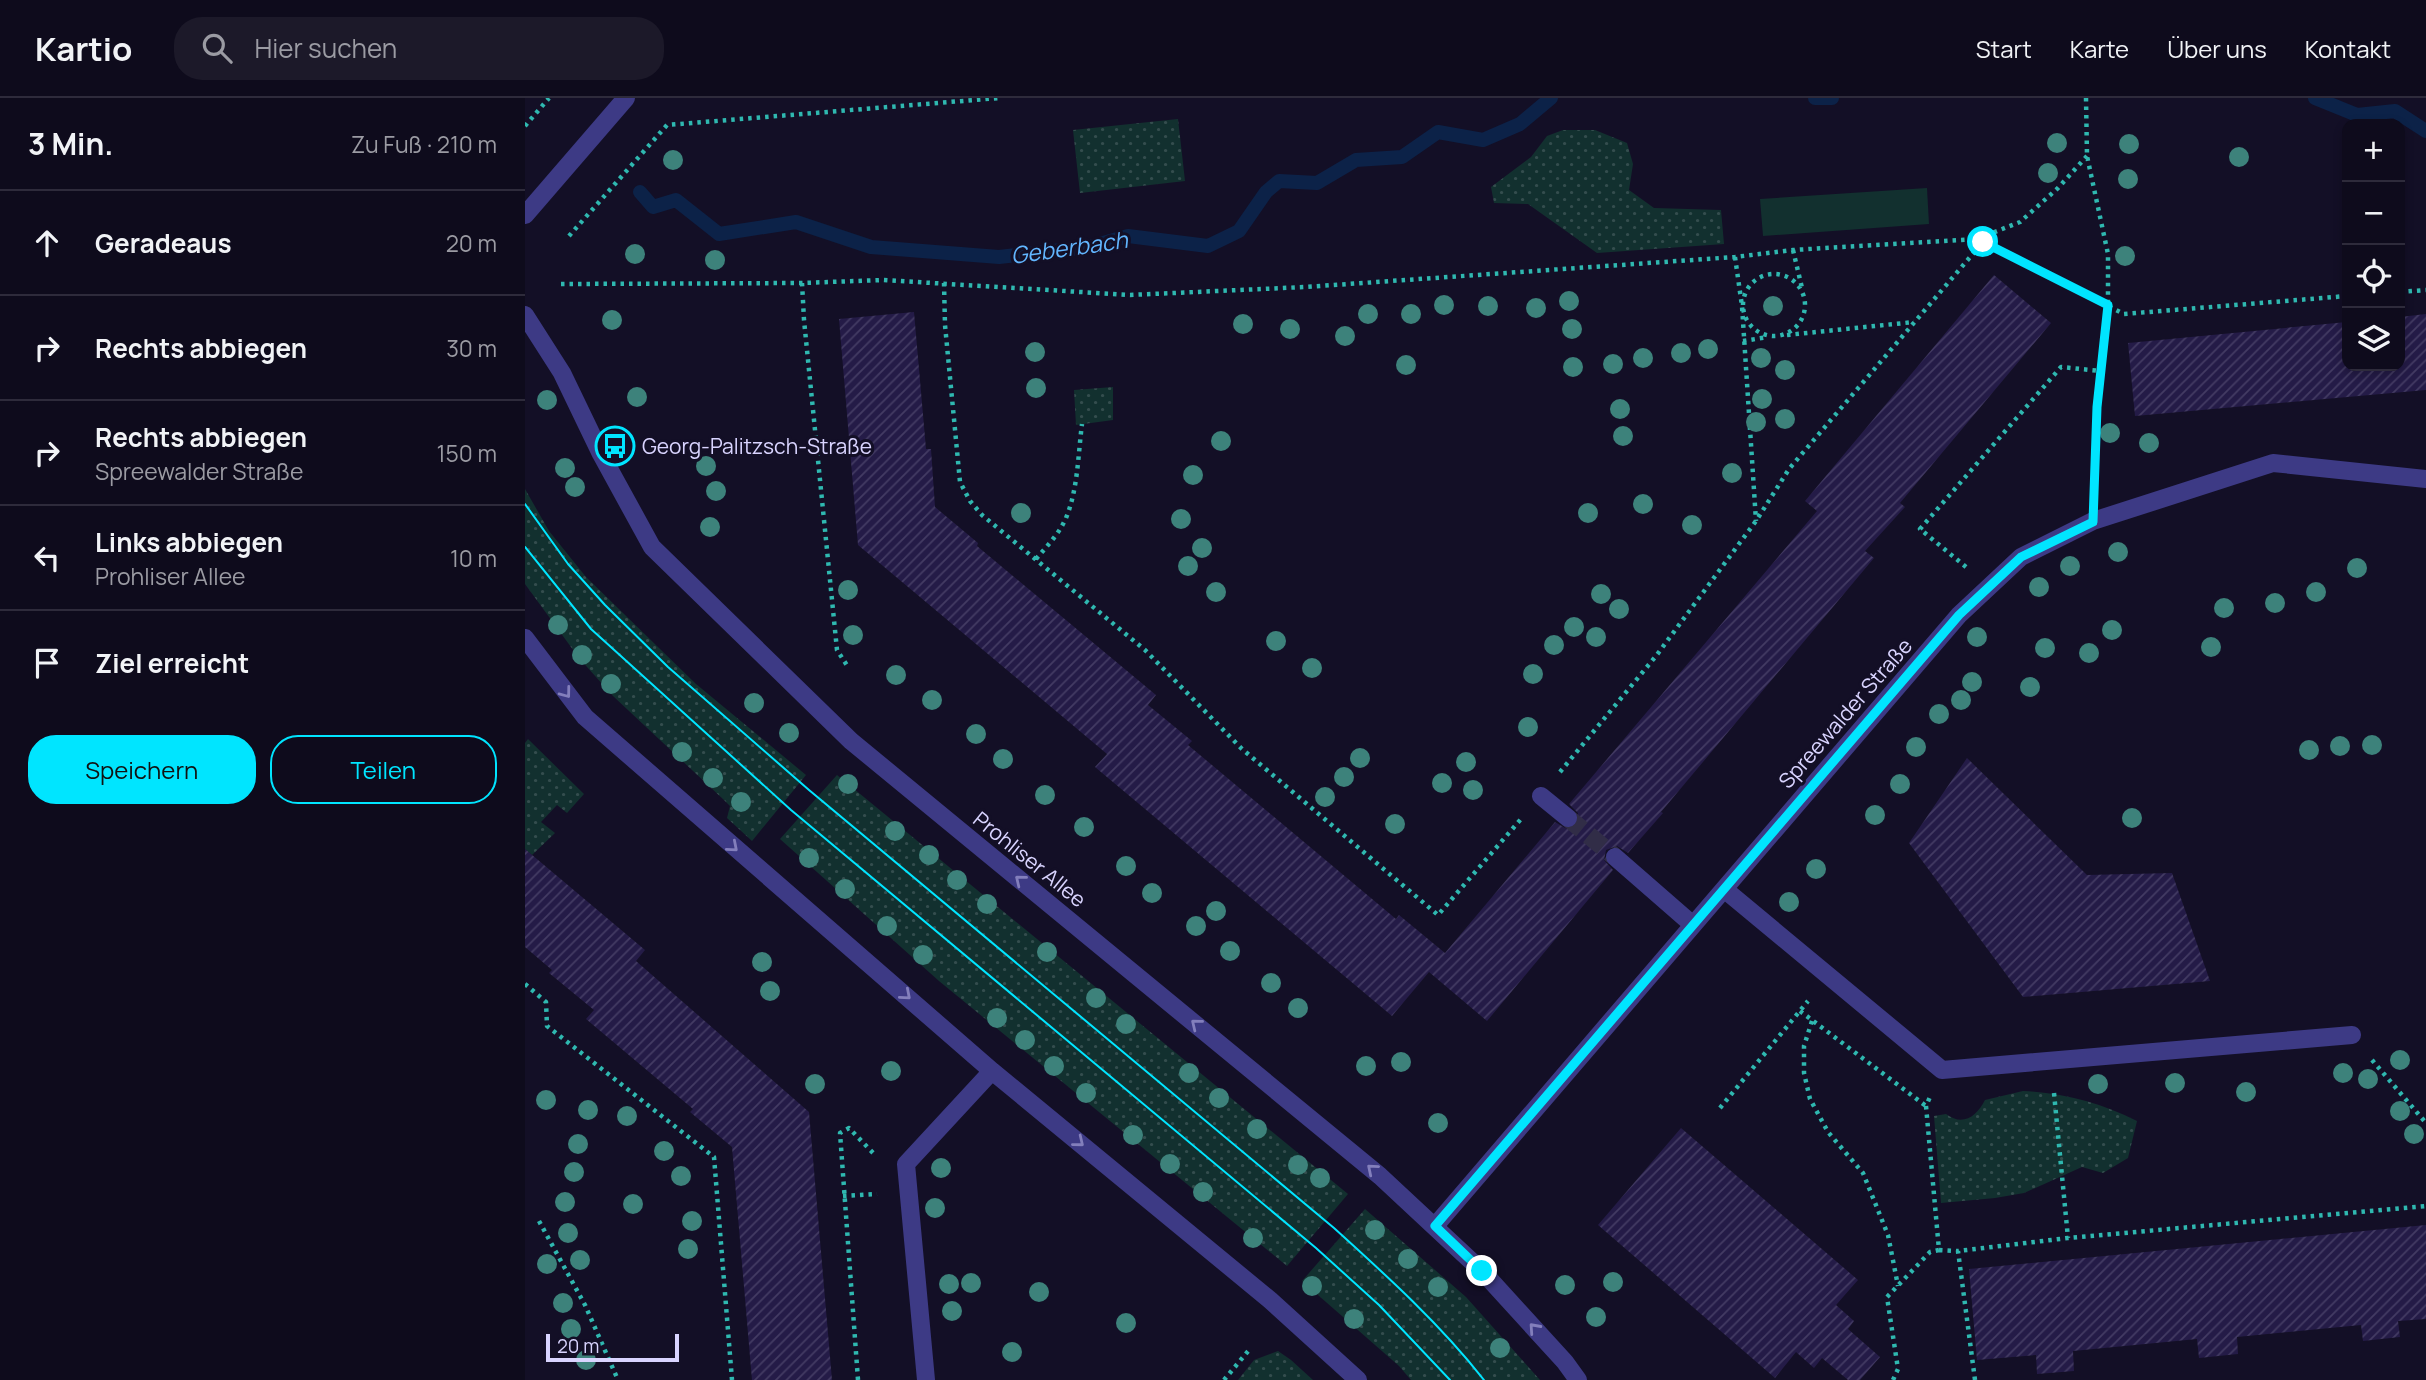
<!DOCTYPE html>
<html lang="de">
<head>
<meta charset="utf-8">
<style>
	:root { --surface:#0e0b1c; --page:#1c1929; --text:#f1f3f6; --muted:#9b9ba3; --line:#2e2b3b; --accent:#00e5ff }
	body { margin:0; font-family:Manrope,sans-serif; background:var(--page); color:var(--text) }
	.controls { position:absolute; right:21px; top:21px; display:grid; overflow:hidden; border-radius:14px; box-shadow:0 4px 10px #0003 }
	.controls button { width:63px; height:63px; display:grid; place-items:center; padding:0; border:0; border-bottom:2px solid var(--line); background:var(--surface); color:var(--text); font:35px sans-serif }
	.scale { position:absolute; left:21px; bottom:18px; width:133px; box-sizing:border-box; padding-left:7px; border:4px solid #d9d4ff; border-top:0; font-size:19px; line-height:24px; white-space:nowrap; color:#d9d4ff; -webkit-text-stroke:5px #130f26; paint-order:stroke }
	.stop { position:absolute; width:21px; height:21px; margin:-16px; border:5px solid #00e5ff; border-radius:50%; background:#fff }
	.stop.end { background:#00e5ff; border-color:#fff; box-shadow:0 2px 7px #0008 }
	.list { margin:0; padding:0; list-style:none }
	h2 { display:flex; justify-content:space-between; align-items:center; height:91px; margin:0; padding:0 28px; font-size:30px }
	h2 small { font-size:23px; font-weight:400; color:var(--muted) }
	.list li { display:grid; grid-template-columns:46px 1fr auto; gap:21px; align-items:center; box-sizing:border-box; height:105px; padding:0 28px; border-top:2px solid var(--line) }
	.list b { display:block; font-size:26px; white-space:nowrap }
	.list p { margin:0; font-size:23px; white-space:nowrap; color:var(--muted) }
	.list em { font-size:23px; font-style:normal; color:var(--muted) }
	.actions { display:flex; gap:14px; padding:21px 28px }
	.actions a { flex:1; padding:16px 0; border:2px solid var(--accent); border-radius:28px; text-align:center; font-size:24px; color:var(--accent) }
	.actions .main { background:var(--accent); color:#111 }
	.icon { flex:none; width:38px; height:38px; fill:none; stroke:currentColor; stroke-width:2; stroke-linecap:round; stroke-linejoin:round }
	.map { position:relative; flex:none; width:1901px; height:1282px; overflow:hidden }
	header { display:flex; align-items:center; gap:42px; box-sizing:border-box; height:98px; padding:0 35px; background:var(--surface); border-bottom:2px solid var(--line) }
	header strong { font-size:33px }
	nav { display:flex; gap:38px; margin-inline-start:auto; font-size:24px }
	.search { width:490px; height:63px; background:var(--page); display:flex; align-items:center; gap:18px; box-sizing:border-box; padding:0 24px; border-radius:28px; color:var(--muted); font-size:26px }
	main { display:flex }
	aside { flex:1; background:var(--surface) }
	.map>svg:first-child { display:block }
</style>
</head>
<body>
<header>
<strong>Kartio</strong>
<div class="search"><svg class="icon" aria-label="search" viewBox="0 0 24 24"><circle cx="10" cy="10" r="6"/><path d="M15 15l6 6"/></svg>Hier suchen</div>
<nav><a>Start</a><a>Karte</a><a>Über uns</a><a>Kontakt</a></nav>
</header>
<main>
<aside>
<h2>3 Min.<small>Zu Fuß · 210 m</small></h2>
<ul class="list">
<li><svg class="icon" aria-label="ahead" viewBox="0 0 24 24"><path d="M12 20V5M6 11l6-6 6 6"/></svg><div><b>Geradeaus</b></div><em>20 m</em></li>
<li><svg class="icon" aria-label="right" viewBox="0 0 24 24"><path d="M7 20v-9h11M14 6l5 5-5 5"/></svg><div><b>Rechts abbiegen</b></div><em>30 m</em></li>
<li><svg class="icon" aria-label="right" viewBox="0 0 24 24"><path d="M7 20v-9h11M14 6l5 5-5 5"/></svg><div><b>Rechts abbiegen</b><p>Spreewalder Straße</p></div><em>150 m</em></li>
<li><svg class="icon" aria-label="left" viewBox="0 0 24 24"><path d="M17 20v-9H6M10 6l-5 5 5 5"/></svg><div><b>Links abbiegen</b><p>Prohliser Allee</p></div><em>10 m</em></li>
<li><svg class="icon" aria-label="arrive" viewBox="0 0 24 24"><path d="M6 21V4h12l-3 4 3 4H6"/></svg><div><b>Ziel erreicht</b></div></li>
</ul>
<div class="actions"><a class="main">Speichern</a><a>Teilen</a></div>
</aside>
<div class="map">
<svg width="1901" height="1282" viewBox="0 0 1901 1282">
	<defs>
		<pattern id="grass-dots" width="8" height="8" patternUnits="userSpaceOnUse" patternTransform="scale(1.75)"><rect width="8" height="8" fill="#12302f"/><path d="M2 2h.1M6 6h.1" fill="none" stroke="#344d4e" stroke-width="1.8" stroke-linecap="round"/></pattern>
		<pattern id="building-hatch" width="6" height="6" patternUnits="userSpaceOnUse" patternTransform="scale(1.75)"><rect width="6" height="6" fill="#241b47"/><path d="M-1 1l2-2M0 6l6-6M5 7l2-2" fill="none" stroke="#433b63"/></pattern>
	</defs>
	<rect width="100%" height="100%" fill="#130f26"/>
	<path fill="url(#grass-dots)" d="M653,21L660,83L555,95L548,32Z
		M1038,32H1070L1102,45L1108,66L1104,92L1129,110L1196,112L1199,146L1072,155L1003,106L969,105L966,89L1006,59L1022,38Z
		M588,289V322L551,327L549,292Z
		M0,391L24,433L61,479L171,586L281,677L227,743L202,720L205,708L199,702L88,598L54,560L0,486Z
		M3,641L59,696L42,715L32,707L16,724L30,735L7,757L0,751V645Z
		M312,677L823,1096L762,1168L414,883L255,741Z
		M1498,993C1539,995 1576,1005 1612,1023L1603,1060L1578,1075L1557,1069L1499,1095L1470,1100L1416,1105L1409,1018L1421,1016C1438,1029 1452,1018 1460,1002Z
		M840,1111L941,1199L1015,1282H886L874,1268L777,1183Z
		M753,1253L766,1262L788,1282H713L729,1262Z"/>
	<path fill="#12302f" d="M1402,90L1404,126L1238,138L1235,101Z"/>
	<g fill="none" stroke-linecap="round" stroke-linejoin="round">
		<path stroke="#0c2248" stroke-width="14" d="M1290,0H1307
			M1790,0L1832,17L1870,13L1901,33
			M115,94L128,109L151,102L194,136L271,124L346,149L474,159L564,149L603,138L683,148L714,133L741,94L754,83L792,85L831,62L877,59L913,34L958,42L995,26L1026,0"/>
	</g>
	<path fill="url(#building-hatch)" d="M1469,177L1526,225L1375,405L1380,409L1340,453L1349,460L1136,714L1138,715L1103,755L1092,748L1081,752L1079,762L1088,772L962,923L904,874L867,918L570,669L582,656L333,447L314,221L389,214L401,351H406L410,409L453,445L452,448L631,597L623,607L667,643L663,647L871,821L874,817L920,855L1030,724L1042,731L1052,727L1053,715L1044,706L1292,413L1280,403Z
		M1901,216V292L1610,318L1603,245L1822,224V268H1875V219Z
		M1442,660L1562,777L1647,775L1685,883L1498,899L1384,745Z
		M0,751L120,852L111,863L284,1014L307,1282H227L207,1049L165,1014L168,1011L61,921L69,912L24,875L27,872L0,849Z
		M1156,1030L1333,1182L1311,1207L1329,1223L1323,1231L1355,1259L1335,1282H1323L1297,1260L1289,1270L1271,1254L1250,1280L1073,1127Z
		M1901,1127V1221L1873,1223L1875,1239L1838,1243L1836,1227L1712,1239L1713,1256L1674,1260L1672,1241L1548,1253L1549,1273L1512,1276L1511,1257L1452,1262L1444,1171Z"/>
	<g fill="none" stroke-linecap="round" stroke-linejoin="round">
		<path stroke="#312d47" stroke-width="18" stroke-dasharray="18 9" stroke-linecap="butt" d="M1043,720L1090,759"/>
		<path stroke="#2fb8b0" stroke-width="4.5" stroke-dasharray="3.5 5" stroke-linecap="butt" d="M1561,0L1562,58L1583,156V207L1572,309L1569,391
			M0,28L24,0
			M44,138L142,27L474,0
			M1455,143L1599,216L1822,198
			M1268,152L1277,190
			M1210,159L1217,208L1231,423
			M1218 207a31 31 0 1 1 62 0a31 31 0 1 1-62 0Z
			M277,185L279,222L312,552L323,569
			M419,185L420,227L435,384L445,403L457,417L620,552L717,651L913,817L996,721
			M36,186L277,185L358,182L605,197L780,189L1210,159L1268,152L1452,141L1495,124L1533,90L1562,58
			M1875,194L1901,192
			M1262,237L1389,224
			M1218,243L1243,239
			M511,461C522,448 534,436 541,420C553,391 553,357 557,326
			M1441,469L1395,431L1536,269L1576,273
			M1035,674L1131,558L1231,423L1264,371L1458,144
			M0,886L21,904L22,928L189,1059L207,1282
			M1275,913L1401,1008
			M1287,923L1279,948V975L1285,1001L1303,1034L1338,1075L1363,1137L1373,1188
			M1847,962L1901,1025
			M1529,995L1543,1140
			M1195,1010L1283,903
			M318,1098L352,1096
			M14,1123L60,1207L93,1282
			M1414,1152L1433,1153
			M333,1282L315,1035L324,1030L351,1058
			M699,1282L724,1252
			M1368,1282L1373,1271L1362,1199L1405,1154L1414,1152L1401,1008L1405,999
			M1450,1282L1433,1153L1543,1140L1901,1108"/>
		<path stroke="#3d3a85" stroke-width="18" d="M0,117L101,0
			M0,217L37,275L76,356L127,449L326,643L855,1078L957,1173L1040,1264L1053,1282
			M0,540L60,619L467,973L745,1202L833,1282
			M1016,698L1043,720
			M1090,759L1168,827
			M1199,791L1417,972L1827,937
			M910,1128L1434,517L1496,459L1568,423L1748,365L1901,381
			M401,1282L381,1066L467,973"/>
		<path stroke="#00e5ff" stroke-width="2" d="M0,406L43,466L80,507L143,569L284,692L809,1130C862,1178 915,1226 959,1282
			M0,449L66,531L266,712L791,1150L854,1207L925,1282"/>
	</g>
	<g fill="#3d827b">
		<circle cx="1532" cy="45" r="10"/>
		<circle cx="1604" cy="46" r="10"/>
		<circle cx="1714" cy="59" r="10"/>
		<circle cx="148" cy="62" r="10"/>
		<circle cx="1523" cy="75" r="10"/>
		<circle cx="1603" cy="81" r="10"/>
		<circle cx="110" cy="156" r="10"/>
		<circle cx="1600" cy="158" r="10"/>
		<circle cx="190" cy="162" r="10"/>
		<circle cx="1044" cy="203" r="10"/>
		<circle cx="919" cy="207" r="10"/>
		<circle cx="963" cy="208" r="10"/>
		<circle cx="1248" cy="208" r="10"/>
		<circle cx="1011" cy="210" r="10"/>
		<circle cx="843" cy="216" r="10"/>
		<circle cx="886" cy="216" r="10"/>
		<circle cx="87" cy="222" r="10"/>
		<circle cx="718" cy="226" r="10"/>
		<circle cx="765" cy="231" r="10"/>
		<circle cx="1047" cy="231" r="10"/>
		<circle cx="820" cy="238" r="10"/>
		<circle cx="1183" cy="251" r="10"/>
		<circle cx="510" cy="254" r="10"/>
		<circle cx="1156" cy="255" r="10"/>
		<circle cx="1118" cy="260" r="10"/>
		<circle cx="1236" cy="260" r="10"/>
		<circle cx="1088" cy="266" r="10"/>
		<circle cx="881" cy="267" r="10"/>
		<circle cx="1048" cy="269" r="10"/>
		<circle cx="1260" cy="272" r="10"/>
		<circle cx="511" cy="290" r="10"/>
		<circle cx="112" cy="299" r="10"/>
		<circle cx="1237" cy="301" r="10"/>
		<circle cx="22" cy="302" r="10"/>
		<circle cx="1095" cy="311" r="10"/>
		<circle cx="1260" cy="321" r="10"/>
		<circle cx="1231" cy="324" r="10"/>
		<circle cx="1585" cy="335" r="10"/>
		<circle cx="1098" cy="338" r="10"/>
		<circle cx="696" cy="343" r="10"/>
		<circle cx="1624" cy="345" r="10"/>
		<circle cx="181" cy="368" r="10"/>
		<circle cx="40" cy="370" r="10"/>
		<circle cx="1207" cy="375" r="10"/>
		<circle cx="668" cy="377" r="10"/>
		<circle cx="50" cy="389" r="10"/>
		<circle cx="191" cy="393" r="10"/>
		<circle cx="1118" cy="406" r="10"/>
		<circle cx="496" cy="415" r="10"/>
		<circle cx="1063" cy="415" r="10"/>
		<circle cx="656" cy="421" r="10"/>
		<circle cx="1167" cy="427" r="10"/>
		<circle cx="185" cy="429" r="10"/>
		<circle cx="677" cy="450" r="10"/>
		<circle cx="1593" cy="454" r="10"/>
		<circle cx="663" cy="468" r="10"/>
		<circle cx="1545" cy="468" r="10"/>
		<circle cx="1832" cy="470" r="10"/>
		<circle cx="1514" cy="489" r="10"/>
		<circle cx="323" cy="492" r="10"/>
		<circle cx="691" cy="494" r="10"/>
		<circle cx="1791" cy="494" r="10"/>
		<circle cx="1076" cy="496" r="10"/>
		<circle cx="1750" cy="505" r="10"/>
		<circle cx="1699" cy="510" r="10"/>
		<circle cx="1094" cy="511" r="10"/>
		<circle cx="33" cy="527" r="10"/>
		<circle cx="1049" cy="529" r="10"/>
		<circle cx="1587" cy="532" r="10"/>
		<circle cx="328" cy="537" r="10"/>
		<circle cx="1071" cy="539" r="10"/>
		<circle cx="1452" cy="539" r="10"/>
		<circle cx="751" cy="543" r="10"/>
		<circle cx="1029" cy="547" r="10"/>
		<circle cx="1686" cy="549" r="10"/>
		<circle cx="1520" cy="550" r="10"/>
		<circle cx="1564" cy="555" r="10"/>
		<circle cx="57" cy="557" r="10"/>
		<circle cx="787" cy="570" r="10"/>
		<circle cx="1008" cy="576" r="10"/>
		<circle cx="371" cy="577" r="10"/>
		<circle cx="1447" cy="584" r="10"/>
		<circle cx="86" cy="586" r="10"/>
		<circle cx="1505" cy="589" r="10"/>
		<circle cx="407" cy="602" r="10"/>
		<circle cx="1436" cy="602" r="10"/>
		<circle cx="229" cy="605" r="10"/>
		<circle cx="1414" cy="616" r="10"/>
		<circle cx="1003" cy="629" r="10"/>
		<circle cx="264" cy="635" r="10"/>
		<circle cx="451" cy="636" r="10"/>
		<circle cx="1847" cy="647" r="10"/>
		<circle cx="1815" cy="648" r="10"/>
		<circle cx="1391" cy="649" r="10"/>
		<circle cx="1784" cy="652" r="10"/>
		<circle cx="157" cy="654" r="10"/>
		<circle cx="835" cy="660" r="10"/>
		<circle cx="478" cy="661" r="10"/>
		<circle cx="941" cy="664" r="10"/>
		<circle cx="819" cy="679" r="10"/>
		<circle cx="188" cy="680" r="10"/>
		<circle cx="917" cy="685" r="10"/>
		<circle cx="323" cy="686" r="10"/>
		<circle cx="1375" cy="686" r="10"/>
		<circle cx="948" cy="692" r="10"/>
		<circle cx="520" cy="697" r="10"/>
		<circle cx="800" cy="699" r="10"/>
		<circle cx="216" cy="704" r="10"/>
		<circle cx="1350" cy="717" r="10"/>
		<circle cx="1607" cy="720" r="10"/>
		<circle cx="870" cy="726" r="10"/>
		<circle cx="559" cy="729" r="10"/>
		<circle cx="370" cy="733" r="10"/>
		<circle cx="404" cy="757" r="10"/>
		<circle cx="284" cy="760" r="10"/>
		<circle cx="601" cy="768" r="10"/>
		<circle cx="1291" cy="771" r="10"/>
		<circle cx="432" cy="782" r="10"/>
		<circle cx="320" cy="791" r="10"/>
		<circle cx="627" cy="795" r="10"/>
		<circle cx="1264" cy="804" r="10"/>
		<circle cx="462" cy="806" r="10"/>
		<circle cx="691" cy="813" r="10"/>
		<circle cx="362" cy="828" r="10"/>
		<circle cx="671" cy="828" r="10"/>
		<circle cx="705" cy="853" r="10"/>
		<circle cx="522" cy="854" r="10"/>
		<circle cx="398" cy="857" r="10"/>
		<circle cx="237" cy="864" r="10"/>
		<circle cx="746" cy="885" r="10"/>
		<circle cx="245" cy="893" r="10"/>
		<circle cx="571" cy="900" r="10"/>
		<circle cx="773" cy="910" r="10"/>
		<circle cx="472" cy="920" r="10"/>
		<circle cx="601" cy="926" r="10"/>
		<circle cx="500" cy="942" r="10"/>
		<circle cx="1875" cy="962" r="10"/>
		<circle cx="876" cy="964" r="10"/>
		<circle cx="529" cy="968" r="10"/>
		<circle cx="841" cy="968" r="10"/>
		<circle cx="366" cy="973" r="10"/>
		<circle cx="664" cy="975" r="10"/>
		<circle cx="1818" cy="975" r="10"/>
		<circle cx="1843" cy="981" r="10"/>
		<circle cx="1650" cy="985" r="10"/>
		<circle cx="290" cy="986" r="10"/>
		<circle cx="1573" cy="986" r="10"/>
		<circle cx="1721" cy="994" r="10"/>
		<circle cx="561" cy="995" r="10"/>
		<circle cx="694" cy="1000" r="10"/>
		<circle cx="21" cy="1002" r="10"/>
		<circle cx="63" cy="1012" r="10"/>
		<circle cx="1875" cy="1013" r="10"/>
		<circle cx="102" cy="1018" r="10"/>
		<circle cx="913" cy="1025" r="10"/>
		<circle cx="732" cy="1031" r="10"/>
		<circle cx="1889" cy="1036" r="10"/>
		<circle cx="608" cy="1037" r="10"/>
		<circle cx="53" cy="1046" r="10"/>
		<circle cx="139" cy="1053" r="10"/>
		<circle cx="645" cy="1066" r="10"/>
		<circle cx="773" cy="1067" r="10"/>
		<circle cx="416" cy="1070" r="10"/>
		<circle cx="49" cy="1074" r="10"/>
		<circle cx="156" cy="1078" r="10"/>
		<circle cx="795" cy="1080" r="10"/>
		<circle cx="678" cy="1094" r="10"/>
		<circle cx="40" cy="1104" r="10"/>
		<circle cx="108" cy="1106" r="10"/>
		<circle cx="410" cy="1110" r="10"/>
		<circle cx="167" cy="1123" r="10"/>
		<circle cx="850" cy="1132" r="10"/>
		<circle cx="43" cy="1135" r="10"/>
		<circle cx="728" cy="1140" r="10"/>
		<circle cx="163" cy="1151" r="10"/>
		<circle cx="883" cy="1161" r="10"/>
		<circle cx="55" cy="1162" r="10"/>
		<circle cx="22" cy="1166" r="10"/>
		<circle cx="1088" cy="1184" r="10"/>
		<circle cx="446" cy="1185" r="10"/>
		<circle cx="424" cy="1186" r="10"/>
		<circle cx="1040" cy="1187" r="10"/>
		<circle cx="787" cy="1188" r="10"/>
		<circle cx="913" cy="1189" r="10"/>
		<circle cx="514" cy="1194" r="10"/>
		<circle cx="38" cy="1205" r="10"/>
		<circle cx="427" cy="1213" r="10"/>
		<circle cx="1071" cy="1219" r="10"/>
		<circle cx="829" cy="1221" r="10"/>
		<circle cx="601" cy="1225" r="10"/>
		<circle cx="46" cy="1231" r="10"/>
		<circle cx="975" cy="1250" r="10"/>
		<circle cx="487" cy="1254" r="10"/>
		<circle cx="61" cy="1262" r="10"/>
	</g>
	<defs><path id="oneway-chevron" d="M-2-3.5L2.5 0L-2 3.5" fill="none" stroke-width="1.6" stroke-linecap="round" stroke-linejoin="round" transform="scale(1.75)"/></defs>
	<g stroke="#837fbc">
		<use href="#oneway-chevron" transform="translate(41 595) rotate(53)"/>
		<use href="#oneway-chevron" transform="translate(208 749) rotate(41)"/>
		<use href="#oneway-chevron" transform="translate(495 782) rotate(-141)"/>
		<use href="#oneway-chevron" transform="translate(381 897) rotate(41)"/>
		<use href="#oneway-chevron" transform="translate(671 926) rotate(-141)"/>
		<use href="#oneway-chevron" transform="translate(554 1044) rotate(39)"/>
		<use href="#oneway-chevron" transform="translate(847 1071) rotate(-140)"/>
		<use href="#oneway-chevron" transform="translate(1009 1230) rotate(-132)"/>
	</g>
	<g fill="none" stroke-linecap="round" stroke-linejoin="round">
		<path stroke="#00e5ff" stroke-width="9" d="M957,1173L910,1128L1434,517L1496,459L1568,424L1572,309L1583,207L1458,144"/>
	</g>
	<defs>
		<symbol id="bus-ring" viewBox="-11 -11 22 22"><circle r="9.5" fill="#130f26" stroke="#00e5ff" stroke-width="1.5"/><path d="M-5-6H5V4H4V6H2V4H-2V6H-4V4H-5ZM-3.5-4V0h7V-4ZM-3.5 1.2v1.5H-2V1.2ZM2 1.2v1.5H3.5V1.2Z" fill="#00e5ff"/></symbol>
	</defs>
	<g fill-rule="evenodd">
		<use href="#bus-ring" x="68" y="326" width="44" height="44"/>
	</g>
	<g text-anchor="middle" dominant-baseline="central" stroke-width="6" stroke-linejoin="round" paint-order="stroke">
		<g font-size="21" fill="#d9d4ff" stroke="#130f26" text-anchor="start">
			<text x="117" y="348">Georg-Palitzsch-Straße</text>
		</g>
		<g font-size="21" fill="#d9d4ff" stroke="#130f26">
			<text transform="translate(1320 615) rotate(-49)">Spreewalder Straße</text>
			<text transform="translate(505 761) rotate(39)">Prohliser Allee</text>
		</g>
		<g font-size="23" font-style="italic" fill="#62b6ff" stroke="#130f26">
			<text transform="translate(544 149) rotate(-8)">Geberbach</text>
		</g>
	</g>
</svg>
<div class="controls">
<button>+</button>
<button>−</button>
<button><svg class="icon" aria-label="locate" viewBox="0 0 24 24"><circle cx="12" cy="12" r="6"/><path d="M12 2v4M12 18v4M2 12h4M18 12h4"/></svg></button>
<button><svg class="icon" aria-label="layers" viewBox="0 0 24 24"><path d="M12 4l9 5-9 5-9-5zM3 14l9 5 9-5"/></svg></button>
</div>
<div class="scale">20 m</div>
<div class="stop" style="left:1458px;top:144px"></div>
<div class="stop end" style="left:957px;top:1173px"></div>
</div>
</main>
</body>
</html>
